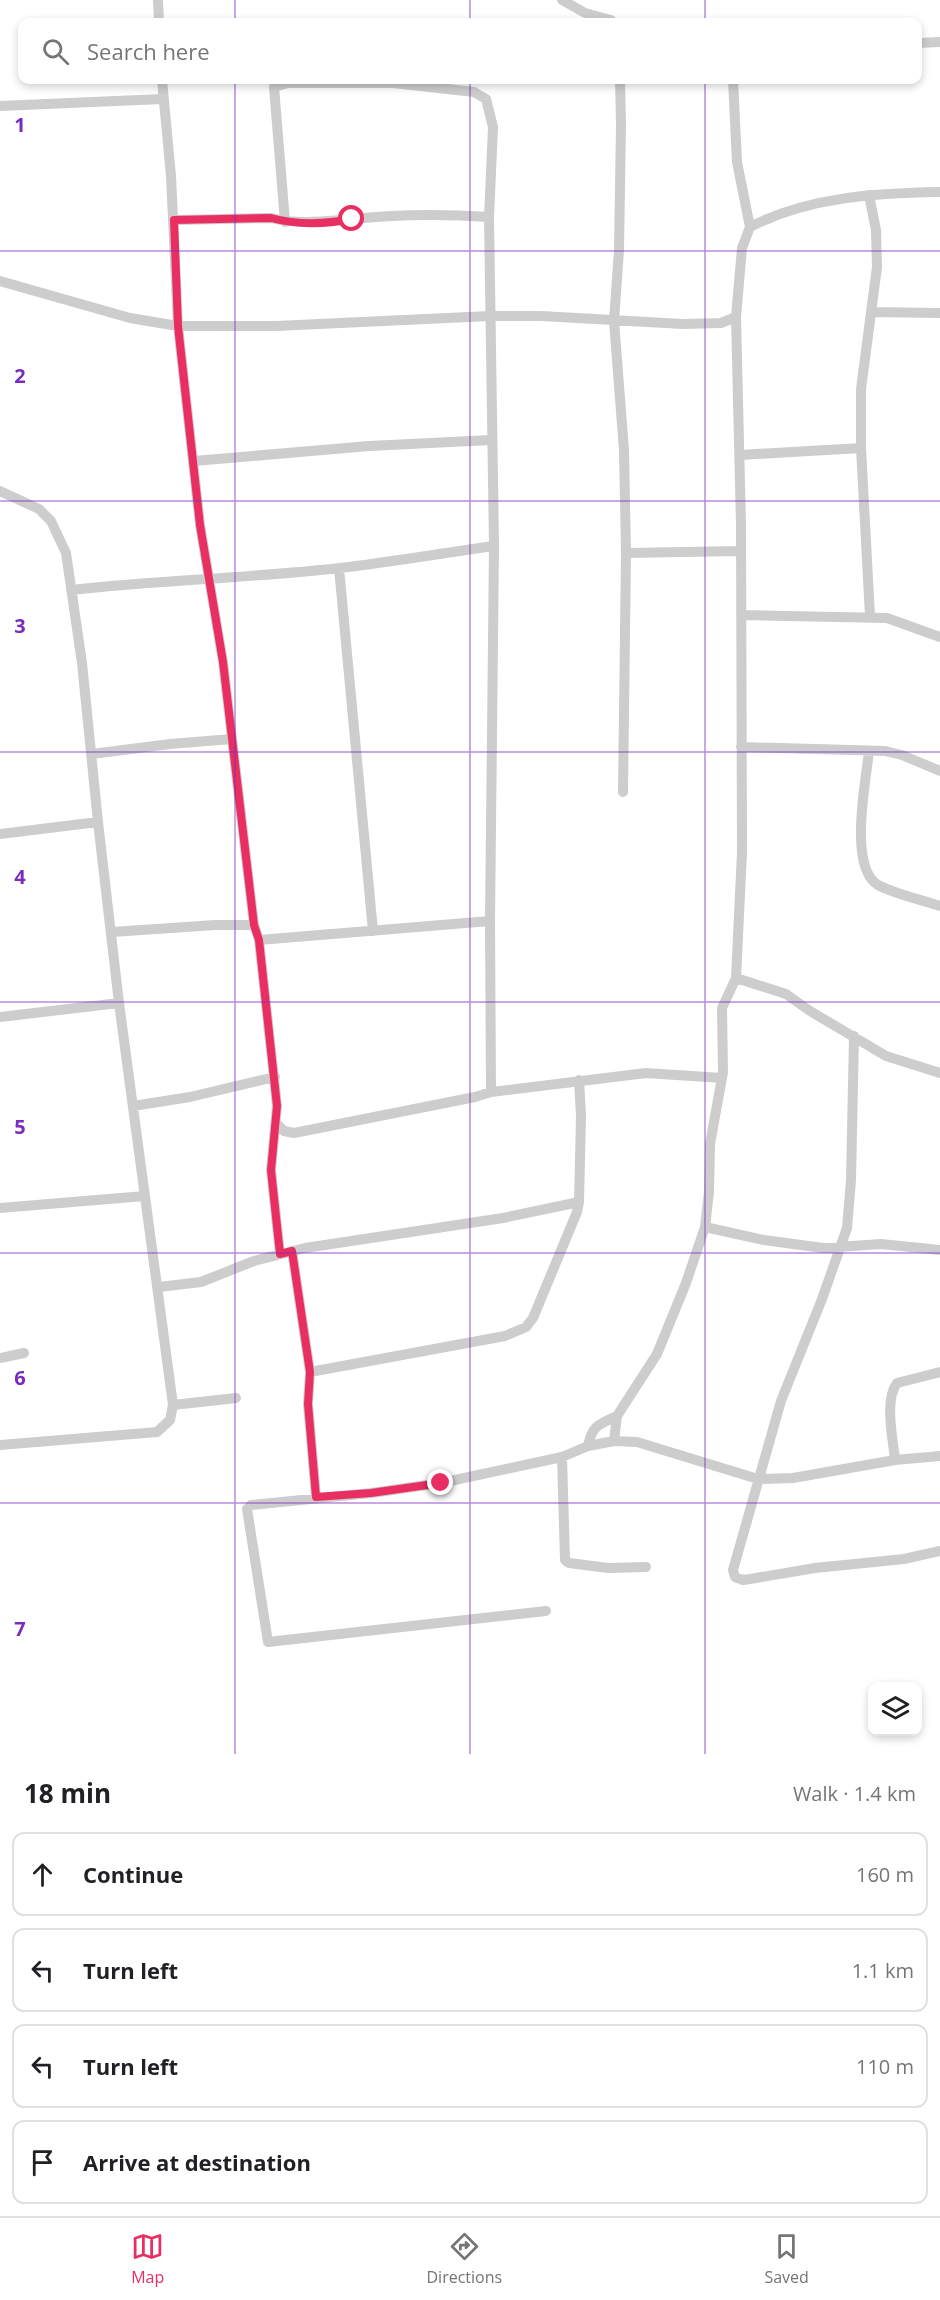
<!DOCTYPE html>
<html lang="en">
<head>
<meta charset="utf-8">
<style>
	:root { --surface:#fff; --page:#f6f6f6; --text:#202124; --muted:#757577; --line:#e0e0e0; --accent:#e92f62 }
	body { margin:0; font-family:"Open Sans",sans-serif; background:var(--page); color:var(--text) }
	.controls { position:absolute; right:18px; bottom:18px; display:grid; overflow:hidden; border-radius:12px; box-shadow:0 3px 9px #0003 }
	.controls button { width:54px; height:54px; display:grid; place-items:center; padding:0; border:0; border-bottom:2px solid var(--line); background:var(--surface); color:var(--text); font:30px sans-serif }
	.stop { position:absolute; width:18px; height:18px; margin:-14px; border:4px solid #e92f62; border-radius:50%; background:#fff }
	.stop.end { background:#e92f62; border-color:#fff; box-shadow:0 2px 6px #0008 }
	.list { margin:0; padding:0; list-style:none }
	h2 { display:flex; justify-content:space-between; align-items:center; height:78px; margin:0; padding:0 24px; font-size:26px }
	h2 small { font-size:20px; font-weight:400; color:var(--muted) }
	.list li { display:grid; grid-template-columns:39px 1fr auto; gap:18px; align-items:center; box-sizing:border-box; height:84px; margin:0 12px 12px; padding:0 12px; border:2px solid var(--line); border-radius:12px }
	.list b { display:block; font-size:22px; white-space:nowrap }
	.list em { font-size:20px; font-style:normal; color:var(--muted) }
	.icon { flex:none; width:33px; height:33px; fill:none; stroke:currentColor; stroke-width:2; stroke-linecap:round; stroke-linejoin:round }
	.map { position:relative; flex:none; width:940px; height:1754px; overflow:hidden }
	.search { position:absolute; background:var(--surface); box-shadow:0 3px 9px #0003; left:18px; right:18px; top:18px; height:66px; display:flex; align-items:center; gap:15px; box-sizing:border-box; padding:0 21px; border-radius:12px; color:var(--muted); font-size:22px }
	.sheet { height:462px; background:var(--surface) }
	nav { display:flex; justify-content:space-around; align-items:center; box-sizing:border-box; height:84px; border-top:2px solid var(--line); background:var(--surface); font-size:16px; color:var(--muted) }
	nav a { display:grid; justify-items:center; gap:3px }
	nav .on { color:var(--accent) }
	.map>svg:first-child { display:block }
</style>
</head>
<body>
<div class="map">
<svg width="940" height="1754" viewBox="0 0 940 1754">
	<rect width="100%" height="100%" fill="#fff"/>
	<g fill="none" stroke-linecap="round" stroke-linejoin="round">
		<path stroke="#cdcdcd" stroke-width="10" d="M158,0L159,22
			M562,0L585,13L611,20L612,22
			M918,43L940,42
			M162,80L171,176L178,326L200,525L223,662L254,925L259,940L277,1106L271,1170L280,1254
			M620,80L621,124L619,250L614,321L624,450L626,553L623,792
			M733,80L737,162L750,227
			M0,106L162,99
			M940,192C876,193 808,197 750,227L742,248L736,317L741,525L742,852L736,978L722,1008L723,1072L710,1144L709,1192L705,1227L764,1240L823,1248L881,1244L940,1250
			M869,195L876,230L877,267L861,389V448L870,616
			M174,220L271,218C299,225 327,221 354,219C399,214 445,214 489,217
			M285,222L274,87L288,83H393L474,92L486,99L493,127L489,217L494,546L490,921L491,1092
			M0,281L130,318L178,326H276L490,316H541L683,324L721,323L736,317
			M872,312L940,313
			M740,455L861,448
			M194,461L369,446L491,440
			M0,491L39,509L51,521L66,553L82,663L98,822L119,1003L173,1405L170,1420L157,1432L0,1445
			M626,553L741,551
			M339,568L373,931
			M71,590C161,580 251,578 340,568C392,562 443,553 494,546
			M741,615L887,618L940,637
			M741,747L885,751L902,755L940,771
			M869,751C866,781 848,867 878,885C895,894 922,900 940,906
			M92,754L170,744L232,739
			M0,834L98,822
			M112,932L215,925H254
			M259,940L490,921
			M736,978L786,994L810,1011L886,1056L940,1073
			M0,1017L119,1003
			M854,1036L851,1180L847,1228L822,1299L781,1401L733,1570L735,1577L743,1580L750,1579L815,1568L904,1559L940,1551
			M133,1106L190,1097L275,1077
			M276,1123L284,1131L294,1133L475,1097L491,1092L646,1073L722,1078
			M0,1208L145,1196
			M292,1251L310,1372L308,1404L316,1497
			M159,1287L201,1282L254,1261L305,1248L503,1218L579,1202L581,1116L579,1080
			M0,1358L24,1353
			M310,1372L505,1336L526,1327L533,1318L577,1212L579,1202
			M173,1405L236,1398
			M614,1441L617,1416L657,1354L686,1283L705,1227
			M588,1446C592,1425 600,1424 617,1416
			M562,1457L565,1560L569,1563L608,1568L646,1567
			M895,1460C893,1439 884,1400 897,1383L940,1372
			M546,1611L268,1642L247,1509L251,1505L371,1493L441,1483L562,1457L588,1446L614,1441L637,1442L758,1479L793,1478L895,1460L940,1456"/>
	</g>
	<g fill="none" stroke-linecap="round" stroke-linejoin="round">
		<path stroke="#e92f62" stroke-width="8" d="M352,219C327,224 297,225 271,218L174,220L178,326L200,525L223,662L254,925L259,940L277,1106L271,1170L280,1254L292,1251L310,1372L308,1404L316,1497L371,1493L441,1483"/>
	</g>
	<path fill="none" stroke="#7b2cbf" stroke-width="1.5" stroke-opacity="0.55" d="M235,0V22M470,0V22M705,0V22M235,80V1754M470,80V1754M705,80V1754M0,251H940M0,501H940M0,752H940M0,1002H940M0,1253H940M0,1503H940"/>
	<g font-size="20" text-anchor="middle" font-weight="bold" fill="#7b2cbf" stroke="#fff" stroke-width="6" stroke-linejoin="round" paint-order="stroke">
		<text x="20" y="132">1</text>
		<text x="20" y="383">2</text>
		<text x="20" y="633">3</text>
		<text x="20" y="884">4</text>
		<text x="20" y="1134">5</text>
		<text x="20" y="1385">6</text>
		<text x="20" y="1636">7</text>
	</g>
</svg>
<div class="controls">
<button><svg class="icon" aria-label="layers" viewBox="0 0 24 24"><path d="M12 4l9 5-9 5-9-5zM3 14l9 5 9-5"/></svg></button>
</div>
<div class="stop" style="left:352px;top:219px"></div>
<div class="stop end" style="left:441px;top:1483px"></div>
<div class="search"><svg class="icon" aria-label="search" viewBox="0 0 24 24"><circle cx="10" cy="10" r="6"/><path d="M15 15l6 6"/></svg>Search here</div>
</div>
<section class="sheet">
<h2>18 min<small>Walk · 1.4 km</small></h2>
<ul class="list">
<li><svg class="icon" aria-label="ahead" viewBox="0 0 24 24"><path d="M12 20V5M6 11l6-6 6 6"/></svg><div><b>Continue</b></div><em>160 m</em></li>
<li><svg class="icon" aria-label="left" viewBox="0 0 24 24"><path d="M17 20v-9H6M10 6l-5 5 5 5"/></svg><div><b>Turn left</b></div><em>1.1 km</em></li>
<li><svg class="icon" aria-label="left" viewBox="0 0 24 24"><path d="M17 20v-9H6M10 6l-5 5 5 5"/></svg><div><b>Turn left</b></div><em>110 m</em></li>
<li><svg class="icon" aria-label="arrive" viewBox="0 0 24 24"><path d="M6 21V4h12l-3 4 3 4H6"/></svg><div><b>Arrive at destination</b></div></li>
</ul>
</section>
<nav>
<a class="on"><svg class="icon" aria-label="map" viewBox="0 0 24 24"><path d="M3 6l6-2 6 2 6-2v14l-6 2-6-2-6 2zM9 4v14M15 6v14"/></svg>Map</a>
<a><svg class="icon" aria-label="directions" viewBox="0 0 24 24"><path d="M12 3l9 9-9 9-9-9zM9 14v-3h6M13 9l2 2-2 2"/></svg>Directions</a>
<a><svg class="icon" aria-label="saved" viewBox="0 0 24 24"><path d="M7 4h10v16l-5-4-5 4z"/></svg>Saved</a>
</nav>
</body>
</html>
